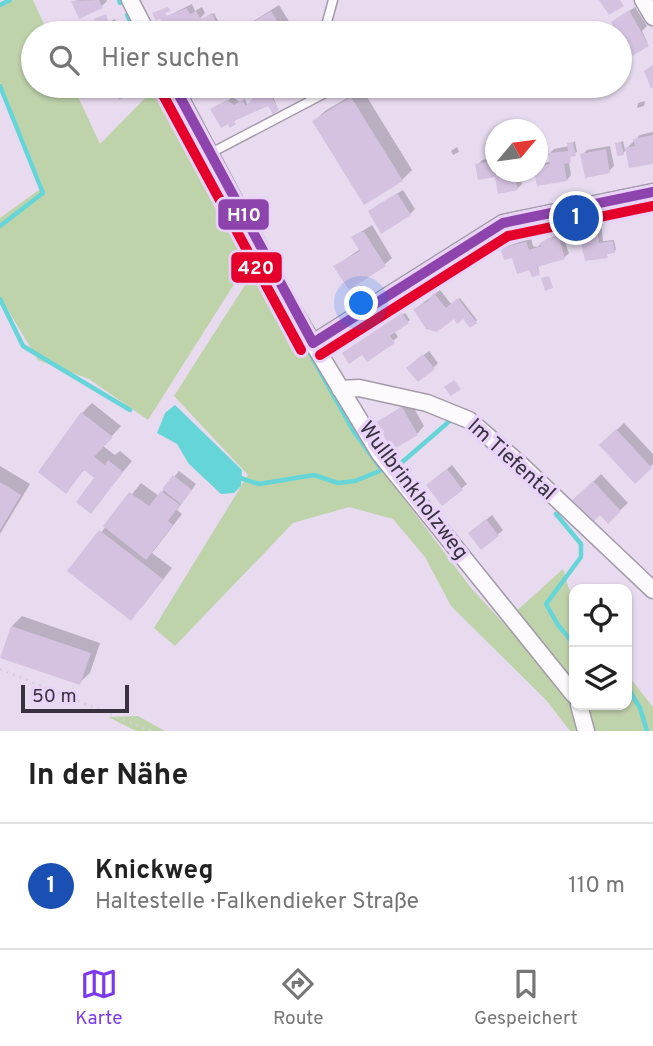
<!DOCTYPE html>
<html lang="de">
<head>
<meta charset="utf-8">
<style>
	:root { --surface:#fff; --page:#f6f6f6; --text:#222; --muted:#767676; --line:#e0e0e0; --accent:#7c3aed }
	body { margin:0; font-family:Overpass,sans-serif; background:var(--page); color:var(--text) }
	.controls { position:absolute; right:21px; bottom:21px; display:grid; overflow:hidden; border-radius:14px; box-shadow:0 2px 5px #0004 }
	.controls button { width:63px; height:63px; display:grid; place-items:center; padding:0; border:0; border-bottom:2px solid var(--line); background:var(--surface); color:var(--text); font:35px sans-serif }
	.compass { position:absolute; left:485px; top:119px; width:63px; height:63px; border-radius:50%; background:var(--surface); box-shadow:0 2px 5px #0004; rotate:61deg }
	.scale { position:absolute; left:21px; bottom:18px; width:108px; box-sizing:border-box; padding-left:7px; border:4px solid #39313f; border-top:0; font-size:19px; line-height:24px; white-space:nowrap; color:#39313f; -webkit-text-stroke:5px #e9d3f8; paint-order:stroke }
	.you { position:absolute; left:362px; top:304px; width:24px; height:24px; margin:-18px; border:5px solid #fff; border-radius:50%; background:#1a73e8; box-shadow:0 0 0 10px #1a73e833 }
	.badge { display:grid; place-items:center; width:46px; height:46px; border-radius:50%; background:var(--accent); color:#fff; font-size:23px; font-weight:700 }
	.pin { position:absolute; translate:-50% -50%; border:4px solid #fff; box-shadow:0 2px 7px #0006 }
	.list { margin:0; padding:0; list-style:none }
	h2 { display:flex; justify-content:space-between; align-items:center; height:91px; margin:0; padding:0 28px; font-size:30px }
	h2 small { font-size:23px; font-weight:400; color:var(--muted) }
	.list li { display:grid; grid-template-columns:46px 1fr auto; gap:21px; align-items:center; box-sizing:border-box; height:126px; padding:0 28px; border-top:2px solid var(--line) }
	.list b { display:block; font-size:26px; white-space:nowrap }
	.list p { margin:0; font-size:23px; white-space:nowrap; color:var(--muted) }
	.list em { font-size:23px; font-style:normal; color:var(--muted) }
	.icon { flex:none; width:38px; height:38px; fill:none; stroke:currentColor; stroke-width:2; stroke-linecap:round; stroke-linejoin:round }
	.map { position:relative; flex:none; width:653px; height:731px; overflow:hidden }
	.search { position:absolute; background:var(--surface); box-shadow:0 2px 5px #0004; left:21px; right:21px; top:21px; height:77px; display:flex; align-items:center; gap:18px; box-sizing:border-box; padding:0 24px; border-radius:38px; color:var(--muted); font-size:26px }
	.sheet { height:217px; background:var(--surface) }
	nav { display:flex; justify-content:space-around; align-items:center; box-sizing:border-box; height:98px; border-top:2px solid var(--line); background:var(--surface); font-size:19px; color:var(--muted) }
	nav a { display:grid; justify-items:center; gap:4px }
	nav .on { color:var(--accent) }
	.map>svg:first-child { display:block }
</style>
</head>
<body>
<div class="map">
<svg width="653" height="731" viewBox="0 0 653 731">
	<rect width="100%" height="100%" fill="#e8dbf0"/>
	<path fill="#bfd3ab" d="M14,0H33L48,33H33V86H73L100,144L157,86H161L252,256L148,420L89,379L38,360L0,297V218L43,187L0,82V7Z
		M262,271L350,427L471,588L570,695L582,731H570L546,700L451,606L425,557L393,519L349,507L293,523L175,646L154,628L248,475L174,396L252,274Z
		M563,569L574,605V686L513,614Z
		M627,674L653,707V731H593L585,705H627Z
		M138,716L165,731H136L108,717Z"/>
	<path fill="#66d5d8" d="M175,405L242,470L241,486L234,493L221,494L189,464L177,444L157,433L165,413Z"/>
	<path fill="#0003" d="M74,0H106L107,1L102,6Z
		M192,4L195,11L202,7L205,13L197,22L214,13L223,31L210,33L205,24L199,27L196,20L170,33L162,19Z
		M279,5L296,33H247L244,29L252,22Z
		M635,7L647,26L642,31L648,44L613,22Z
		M115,19L122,33H95L99,27Z
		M260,87L264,93L270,89L278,109L269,103L240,115L230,125L214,107L220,104L221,107L232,97L240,102L245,99L247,104L254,101V90Z
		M362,89L412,170L402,180L314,121L325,111Z
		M645,101L644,106L637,108L638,103Z
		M653,132V162L627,149L623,153L616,144L623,141L625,150L640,135Z
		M575,141L577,152L571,155L569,162L571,175L567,180L538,184V165L551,161L550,153L554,149L569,146Z
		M610,146L614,166L609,171L582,155L587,150Z
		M457,147L459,152L453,155L451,151Z
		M496,157V172H520L522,184L517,189L500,192L496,175L480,178L477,165L482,160Z
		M403,190L415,209L410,214L375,207Z
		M601,223L603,241L614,240L616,250L600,257L586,259L579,231L584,226Z
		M372,225L392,258L384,265L336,266L360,249L353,237Z
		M562,234L569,253L565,257L538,264L539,273L502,248L531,238L533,246L537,247L547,239Z
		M440,290L452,305L460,298L477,320L471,326L464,316L415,309Z
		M405,313L410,320L394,331L398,337L367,360L389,323Z
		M429,351L438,363L433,368L413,363Z
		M410,401L424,426L417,434L378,423Z
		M92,403L121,426L103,446L115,455L120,451L132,461L91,511L97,478L85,469L65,491L82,413Z
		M624,423L653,454V464L635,481L601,445Z
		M452,465L467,484L442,504L433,480Z
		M0,466L30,484L0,534Z
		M179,471L196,484L177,510L182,514L152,553L172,568L141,608L70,571L141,483L159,496Z
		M601,474L628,503L608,521L600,513L575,500Z
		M492,515L503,530L482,548L475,529Z
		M22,616L100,643L90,673L79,683L12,626Z"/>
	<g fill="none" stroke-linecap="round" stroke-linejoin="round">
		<path stroke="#66d5d8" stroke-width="4.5" d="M119,0L120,3
			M0,5L10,0
			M127,15L136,33
			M0,86L43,193L0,226
			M162,86L250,246
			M0,299L23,346L130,410
			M400,464L452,419
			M237,477L259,484L314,475L338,483L355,481L382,470L354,432L308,350
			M556,514L581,544V557L546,604L558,625L574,644
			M627,686L640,708L647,731"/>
	</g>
	<path fill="#d5c2e0" d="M99,0L103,8L79,19L71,1Z
		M599,0H620L624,6L609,15Z
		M168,7L171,11L165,13L167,16L187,8L190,14L196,11L201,19L212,13L221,33H208L204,26L198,29L195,22L168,33L160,19L156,21L152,13Z
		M629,10L649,46L632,56L611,22Z
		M271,11L284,33H245L242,29Z
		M106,14L108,20L97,25L94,19Z
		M110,23L115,33H93V31Z
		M653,65V87L651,89L644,71Z
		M112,86H137L139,90L119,100Z
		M258,87L262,93L268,90L279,110L273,114L268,106L234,121L236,124L230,128L228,124L221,128L210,109L227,100L234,105L242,100L246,106L253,98L250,92Z
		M351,97L403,181L364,205L312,121Z
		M653,135V164L629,168L625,148L635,146L633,139Z
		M573,142L576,156L570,157L571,163L564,164L567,181L537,186L534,172H538V167L550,164L548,153L568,151L567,143Z
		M621,142L624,155L617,156L615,143Z
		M606,149L610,173L585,178L580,154Z
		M492,161L495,175L514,172L518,190L498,194L495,177L478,180L475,164Z
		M397,193L411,215L381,234L368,211Z
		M597,227L599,243L613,241L615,253L607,254L608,258L585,261L578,230Z
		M360,232H364L386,266L349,290L333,266L360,251L351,237Z
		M559,237L565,259L537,267L540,275L532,277L529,270L517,274L512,258L504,260L500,248L526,242L529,250L541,246L540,243L550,238Z
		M549,276L553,288L545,291L541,278Z
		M434,293L446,308L458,298L477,323L470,328L463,319L457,324L454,319L437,332L426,329L413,309L428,301Z
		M402,313L409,323L390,336L395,343L367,362L362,355L349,364L342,353Z
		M423,354L435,369L418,382L406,368Z
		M454,380L461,389L451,396L444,387Z
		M402,407L418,435L392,450L376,422Z
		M81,412L113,437L94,457L105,465L108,460L123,472L91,514L76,502L94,478L84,470L66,494L38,472Z
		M616,429L652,468L635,484L599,445Z
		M447,469L463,490L442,506L426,485Z
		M173,475L192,490L181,504L162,489Z
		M593,481L621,511L608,524L600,515L593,522L572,500Z
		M0,482L21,495L0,530Z
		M161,491L180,505L168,521L173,525L146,560L103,526L129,492L149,506Z
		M486,519L499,536L481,550L468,533Z
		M99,530L163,579L131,621L67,571Z
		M11,626L91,653L80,685L0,658Z"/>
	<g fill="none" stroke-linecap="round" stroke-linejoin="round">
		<defs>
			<path id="lane" d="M324,33L333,0
				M209,154L331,90L333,86"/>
			<path id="street" d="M130,0L147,33
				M643,0L653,17
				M174,86L290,305L380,454L574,695
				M313,343L503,223L653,192
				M340,389L359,388L427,403L469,420L519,463L653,590
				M579,705L586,731"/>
		</defs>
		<use href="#lane" stroke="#a49aaa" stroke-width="11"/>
		<use href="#street" stroke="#a49aaa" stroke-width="19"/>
		<path stroke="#d4d0d6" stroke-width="2.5" stroke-dasharray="2 5" stroke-linecap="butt" d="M0,669L151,731"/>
		<use href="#lane" stroke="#fcfafd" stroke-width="8"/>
		<use href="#street" stroke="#fcfafd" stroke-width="16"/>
		<defs>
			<path id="bus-1" d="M174,86L313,343
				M313,343L503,223L653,192"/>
			<path id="bus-2" d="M162,93L301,350
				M320,355L508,236L653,206"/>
		</defs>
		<use href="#bus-1" stroke="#e9d3f8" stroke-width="16"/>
		<use href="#bus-2" stroke="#e9d3f8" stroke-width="16"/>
		<use href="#bus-1" stroke="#8e44ad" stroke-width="10"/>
		<use href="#bus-2" stroke="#e4002b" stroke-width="10"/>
	</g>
	<g text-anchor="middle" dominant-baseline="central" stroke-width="7" stroke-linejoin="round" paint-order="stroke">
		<g font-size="21" fill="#39313f" stroke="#e9d3f8">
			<text transform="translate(511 460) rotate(42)">Im Tiefental</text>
			<text transform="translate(413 491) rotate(53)">Wullbrinkholzweg</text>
		</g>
	</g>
	<g stroke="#e9d3f8" stroke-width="2.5">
		<rect x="217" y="198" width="53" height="33" rx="7" fill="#8e44ad"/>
		<rect x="230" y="251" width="53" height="33" rx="7" fill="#e4002b"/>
	</g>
	<g font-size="19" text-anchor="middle" font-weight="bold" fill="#fff">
		<text x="244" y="221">H10</text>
		<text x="256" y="274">420</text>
	</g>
</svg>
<div class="controls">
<button><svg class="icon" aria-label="locate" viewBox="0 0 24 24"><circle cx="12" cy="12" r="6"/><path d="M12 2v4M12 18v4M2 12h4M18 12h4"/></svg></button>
<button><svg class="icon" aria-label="layers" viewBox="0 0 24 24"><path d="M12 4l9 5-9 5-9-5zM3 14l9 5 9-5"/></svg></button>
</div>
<svg class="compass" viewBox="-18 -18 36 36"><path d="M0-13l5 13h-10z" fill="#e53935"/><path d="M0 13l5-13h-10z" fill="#767676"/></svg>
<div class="scale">50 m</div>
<div class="you"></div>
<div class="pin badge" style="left:576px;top:218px;background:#1a4fb4">1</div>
<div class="search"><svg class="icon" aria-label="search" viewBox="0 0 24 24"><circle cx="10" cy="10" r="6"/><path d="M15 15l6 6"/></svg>Hier suchen</div>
</div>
<section class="sheet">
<h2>In der Nähe<small></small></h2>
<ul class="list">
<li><span class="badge" style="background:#1a4fb4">1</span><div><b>Knickweg</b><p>Haltestelle · Falkendieker Straße</p></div><em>110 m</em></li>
</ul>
</section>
<nav>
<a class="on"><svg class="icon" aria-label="map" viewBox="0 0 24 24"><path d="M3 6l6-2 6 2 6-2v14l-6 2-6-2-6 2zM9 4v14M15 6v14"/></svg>Karte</a>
<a><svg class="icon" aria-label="directions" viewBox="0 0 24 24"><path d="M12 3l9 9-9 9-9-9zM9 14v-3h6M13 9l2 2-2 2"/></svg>Route</a>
<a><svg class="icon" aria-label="saved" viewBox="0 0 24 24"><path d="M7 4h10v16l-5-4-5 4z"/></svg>Gespeichert</a>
</nav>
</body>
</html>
